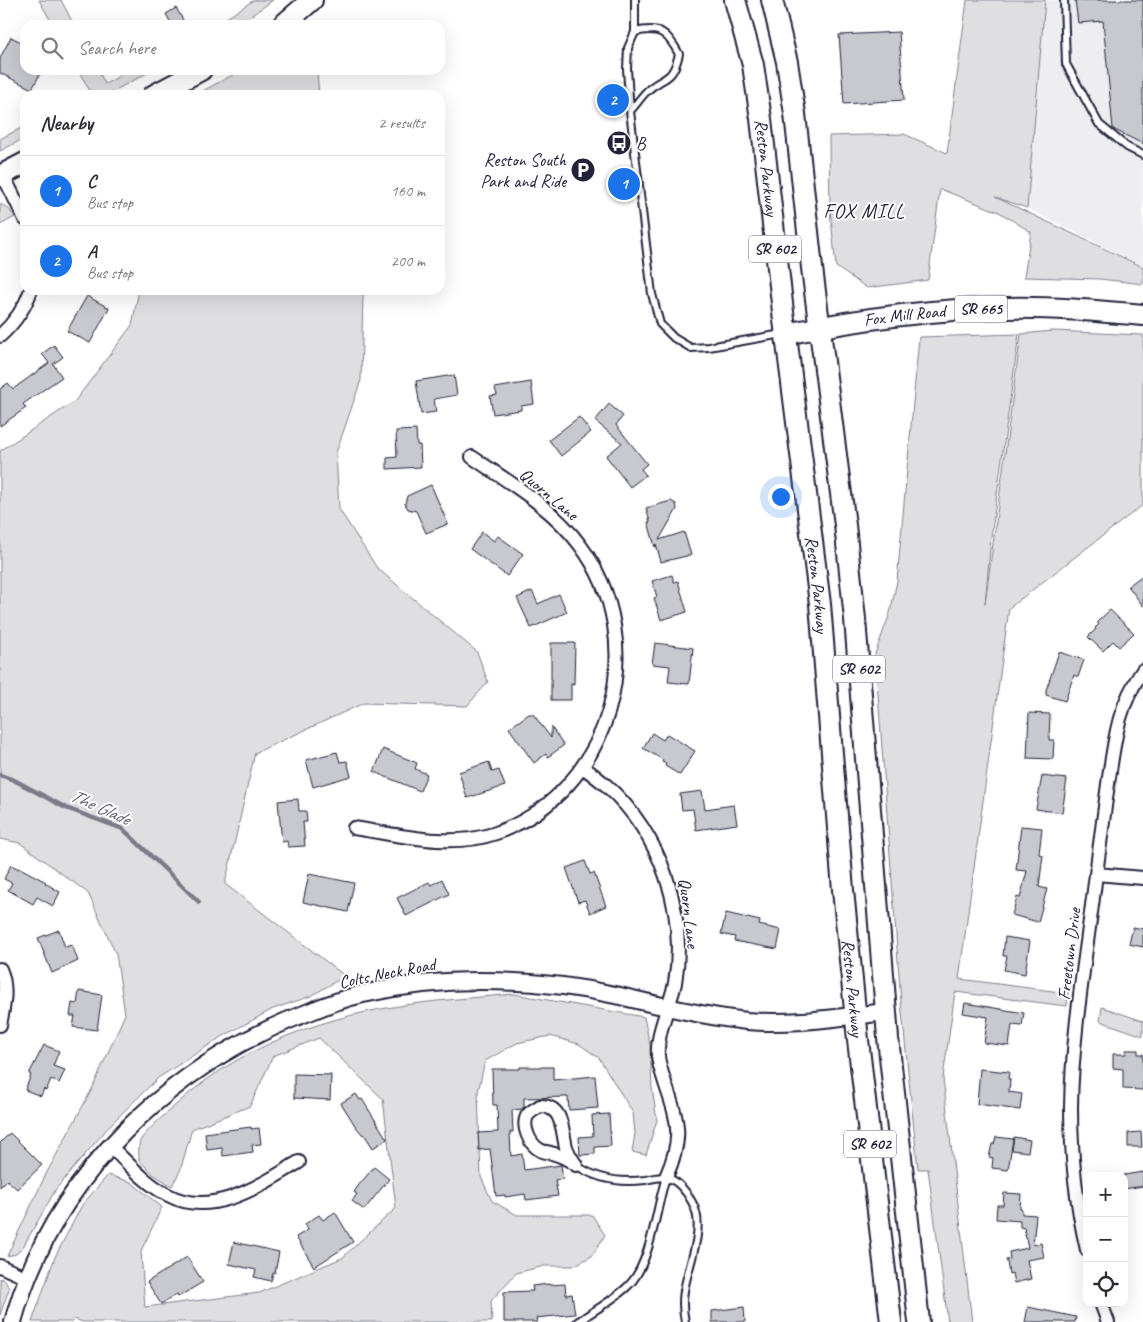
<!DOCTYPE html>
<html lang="en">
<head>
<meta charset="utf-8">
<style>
	:root { --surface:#fff; --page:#f7f7f7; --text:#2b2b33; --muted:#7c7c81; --line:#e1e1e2; --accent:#1a73e8 }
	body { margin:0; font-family:Caveat,sans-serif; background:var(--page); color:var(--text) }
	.controls { position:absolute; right:15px; bottom:15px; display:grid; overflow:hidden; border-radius:10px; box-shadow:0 5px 20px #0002 }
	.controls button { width:45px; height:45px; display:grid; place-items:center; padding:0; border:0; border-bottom:1px solid var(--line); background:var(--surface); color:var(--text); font:25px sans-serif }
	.you { position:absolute; left:780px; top:496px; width:18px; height:18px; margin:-12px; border:4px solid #fff; border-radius:50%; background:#1a73e8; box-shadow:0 0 0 8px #1a73e833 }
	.badge { display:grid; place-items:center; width:32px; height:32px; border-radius:50%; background:var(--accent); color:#fff; font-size:16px; font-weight:700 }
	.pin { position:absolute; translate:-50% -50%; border:2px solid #fff; box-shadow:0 1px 5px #0006 }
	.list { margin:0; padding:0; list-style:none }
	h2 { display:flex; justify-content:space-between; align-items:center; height:65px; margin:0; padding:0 20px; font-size:21px }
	h2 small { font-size:16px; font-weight:400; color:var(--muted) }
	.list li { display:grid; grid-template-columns:32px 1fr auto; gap:15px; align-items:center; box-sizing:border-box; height:70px; padding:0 20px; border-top:1px solid var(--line) }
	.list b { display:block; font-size:19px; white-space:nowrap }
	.list p { margin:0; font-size:16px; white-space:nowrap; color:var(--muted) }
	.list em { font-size:16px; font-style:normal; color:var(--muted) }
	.icon { flex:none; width:28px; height:28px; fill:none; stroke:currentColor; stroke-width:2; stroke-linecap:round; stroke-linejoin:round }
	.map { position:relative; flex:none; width:1143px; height:1322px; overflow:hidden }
	.search { position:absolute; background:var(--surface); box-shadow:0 5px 20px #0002; left:20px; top:20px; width:425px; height:55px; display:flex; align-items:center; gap:12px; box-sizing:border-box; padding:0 18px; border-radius:15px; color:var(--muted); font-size:19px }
	.panel { position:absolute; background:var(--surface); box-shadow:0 5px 20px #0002; left:20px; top:90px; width:425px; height:205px; border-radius:15px }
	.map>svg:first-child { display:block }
</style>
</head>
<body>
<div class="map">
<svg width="1143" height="1322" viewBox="0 0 1143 1322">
	<rect width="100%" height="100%" fill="#fff"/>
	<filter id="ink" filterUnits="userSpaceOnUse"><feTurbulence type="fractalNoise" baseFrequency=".02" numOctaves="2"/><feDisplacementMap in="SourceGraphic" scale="10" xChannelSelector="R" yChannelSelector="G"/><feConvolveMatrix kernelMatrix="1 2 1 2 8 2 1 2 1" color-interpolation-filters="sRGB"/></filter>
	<g filter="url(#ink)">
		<path fill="#eeeef1" d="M1045,0H1143V266L1027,208Z"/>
		<path fill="#dfdfe2" stroke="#80808e" d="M39,0H61L74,25H53Z
			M254,0H273L238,25H216Z
			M967,0H1045L1027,208L995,197L1143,267V284L1100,279L1024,277L1031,232L999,212L940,189L928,280L867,288L836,267L830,210L829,136L904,134L947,153Z
			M78,70H98L105,84L131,70H153L106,95H83L90,91Z
			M242,70H317L319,95H195Z
			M25,126V138L0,151V139Z
			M0,204L8,208L15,217L0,225Z
			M139,290H366L363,296L361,380L336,453L339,509L377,568L477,652L488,682L467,706L364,703L255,753L225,884L345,976L311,996L273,1009L220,1038L158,1078L111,1124L56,1189L23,1247L16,1254L7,1256L46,1174L92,1089L125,1014L116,954L88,893L20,843L0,839V451L75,401L132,325Z
			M1053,331L1143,335V506L1140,507L1009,608L959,979L1068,993L1067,1006L955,992L943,1078L972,1322H948L928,1169H918L901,1002L875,654L890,613L897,581L919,337L1019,334L991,538L985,604L1021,334Z
			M514,994L644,1017L650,1045L652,1088L657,1120L646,1155L632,1152L635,1133L633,1113L599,1058L579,1044L550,1036L517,1043L485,1061L478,1092L481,1177L492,1201L517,1215H592L605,1235L592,1256L573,1266H544L516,1273L491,1301L492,1322H83L74,1319L73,1322H32L55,1257L82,1205L108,1175L131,1182L162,1207L141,1251L145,1307L259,1293L342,1258L396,1208L383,1099L319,1038L273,1056L250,1106L192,1129L180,1171L172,1186L153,1174L139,1160C139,1155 138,1146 140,1141C148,1128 166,1114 178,1103C236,1050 316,1019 393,1007C433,1000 474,998 514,994Z
			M1102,1007L1143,1021V1036L1100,1021Z
			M0,1278L6,1281L9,1289L0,1315Z"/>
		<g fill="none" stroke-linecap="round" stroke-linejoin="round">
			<path stroke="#7a7a88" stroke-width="4.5" d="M0,775L14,780L66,808L123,829L199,902"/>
		</g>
		<path fill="#c8c8cf" stroke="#22223b" d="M1075,0H1143V144L1113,129L1103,21L1078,23Z
			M176,8L186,25H172L166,14Z
			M899,32L904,100L844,104L839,35Z
			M11,37L25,44V70H32L40,74L32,89L0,73V58Z
			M87,296L109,308L90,343L67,331Z
			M54,345L63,357L53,364L62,377L23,404L26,408L0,426V389L8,383L13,389L49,363L42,354Z
			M454,375L457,395L434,399L436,412L421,414L416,381Z
			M531,382L534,404L521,406V410L493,414L490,396L497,395L495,388Z
			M609,404L623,416L616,425L647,464L641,469L646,475L630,487L606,456L622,443L595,421Z
			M579,417L591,432L561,456L549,440Z
			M416,430L417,445H420L421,467L387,469V458L397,457L396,431Z
			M431,485L448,524L426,533L416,511L408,509L405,504L407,496Z
			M671,501L676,504L677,509L659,540L684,532L691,555L661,562L656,544L655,547L648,522H650L646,508Z
			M482,532L494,541L498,536L523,554L507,576L470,549Z
			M672,575L674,582L678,581L687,612L661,620L654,598L657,597L652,581Z
			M1143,575V606L1128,586Z
			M532,591L538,604L559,594L567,612L531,628L517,598Z
			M1110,610L1134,633L1119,647L1113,641L1103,651L1088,637L1096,629L1095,628L1099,624L1097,622Z
			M551,643H575L574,685L571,684V700H551Z
			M655,643L693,648L689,684L668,682L670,666L652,664Z
			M1059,652L1084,660L1078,677L1074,675L1065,701L1046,695V690Z
			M1029,713L1050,714L1049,740H1054L1053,759L1027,758Z
			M529,714H533L551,738V727L564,745L548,757L546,754L534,763L509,728Z
			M652,733L663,740L667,734L695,751L680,775L665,766L666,764L662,762L663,760L643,748Z
			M383,749L417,763L415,769L427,774L420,791L374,772Z
			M337,752L340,762L347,761L351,776L313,787L306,760Z
			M489,762L492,772L499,770L505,786L467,798L459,772Z
			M1042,776L1067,779L1062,813L1036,809Z
			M702,791L705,809L734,805L737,824L696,830L693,809L682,810L680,794Z
			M298,799L299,811H306L307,822H303L305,846L288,847L287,841L282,842L278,801Z
			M1021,826L1042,828L1039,854L1043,855L1039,887L1047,889L1038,922L1012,915L1017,897L1020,898L1027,871L1016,870Z
			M585,861L590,874L594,873L606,906L590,913L585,900L578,902L566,868Z
			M11,865L19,869L20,868L46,882L45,883L60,892L53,906L37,897L33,904L8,890L12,883L4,879Z
			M309,874L354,883L348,912L303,902Z
			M442,879L449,894L406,916L397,898L429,882L431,885Z
			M726,913L760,921L759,925L781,930L777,949L734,941L735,937L721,934Z
			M1133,927L1143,929V947L1129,944Z
			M59,930L65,947L72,945L78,961L52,973L38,938Z
			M1005,937L1030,941L1025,974L1004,970L1007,956H1003Z
			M79,991L102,995L97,1030L73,1027L75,1016H70L72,1003L77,1004Z
			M965,1003L1024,1013L1022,1026L1012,1025L1009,1046L984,1043L988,1017L963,1013Z
			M44,1045L59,1051L53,1066L65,1070L59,1083L51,1079L46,1091L44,1089L41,1096L25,1090L31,1075L29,1074Z
			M1126,1050H1138V1054H1143V1090L1123,1089V1069L1113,1068V1054H1126Z
			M520,1067H553V1080L595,1076L598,1108L569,1110L568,1097L524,1098V1107L522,1109L512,1110L513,1132H510L511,1156L522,1154L524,1170L561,1165L563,1179L555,1180L558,1196L526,1200L525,1194L505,1197V1195L496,1196L490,1149L479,1150L478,1133L498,1132L497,1105H493L492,1069H520Z
			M980,1069L1009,1072L1008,1079H1010L1009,1092L1022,1094L1020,1110L977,1104Z
			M294,1074L331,1075L330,1100L294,1098Z
			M356,1094L360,1100L362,1099L387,1139L373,1148L364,1134L363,1135L356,1127L341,1103Z
			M609,1114L611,1146L595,1147V1154L580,1155L579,1137L593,1136L592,1115Z
			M251,1127V1129L259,1128L261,1144L252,1145L253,1152L223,1156L222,1148L207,1150L205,1133Z
			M1141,1132L1142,1147H1128V1133Z
			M10,1133L42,1165L17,1189L7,1180L0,1187V1143Z
			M996,1137L1013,1139L1008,1170L992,1168L993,1158L989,1157L992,1144H994Z
			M1014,1137L1030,1140L1028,1152L1012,1150Z
			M374,1167L389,1179L364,1210L352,1201L357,1194L354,1192L358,1186Z
			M1143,1172V1186L1124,1189V1175Z
			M1004,1193L1021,1194L1020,1208L1022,1209V1214L1036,1215L1033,1245L1041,1243L1044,1257L1027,1260L1031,1279L1014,1283L1012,1273L1009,1274L1007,1262L1006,1260L1010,1259L1009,1252L1028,1248L1024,1228L1020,1227V1221L996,1219L997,1205H1003Z
			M335,1212L353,1242L314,1267L296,1237L308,1230L305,1224L319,1215L323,1220Z
			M234,1242L279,1252L275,1273H273L271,1281L254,1277L256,1270L229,1264Z
			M187,1257L203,1282L178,1297L177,1294L161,1304L147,1282Z
			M549,1284V1285L565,1284L566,1295L572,1294L575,1314L536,1318L537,1322H504V1292L533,1291L532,1286Z
			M744,1307L745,1322H712V1311Z
			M1028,1307L1076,1317L1075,1322H1025Z"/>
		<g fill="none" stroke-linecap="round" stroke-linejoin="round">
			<defs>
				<path id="service" d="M635,0V32
					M1064,0L1066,64L1099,124L1127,147L1143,155
					M630,111C636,105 640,98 646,92C663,75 672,84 679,54C667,32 660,26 635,32L628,48L627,69L630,111L652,294L660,324L674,338L691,348L709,347L782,334
					M576,1165C596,1179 621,1183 645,1180C651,1179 658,1177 664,1177C676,1178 687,1192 692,1202C707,1228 688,1264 684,1291C682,1302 683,1312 685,1322
					M585,1317C600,1307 616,1298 629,1285C651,1263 656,1208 666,1177
					M577,1322L585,1317L583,1322"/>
				<path id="minor" d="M3,175L25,219
					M0,336C14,323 25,308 31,290
					M583,767C591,773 599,779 607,786C661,835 687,911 675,983C670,1007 656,1032 658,1056C659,1066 663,1076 666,1086C679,1124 683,1138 666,1177
					M354,828C399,835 451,849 496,833C612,792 653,642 580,545C552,507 510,483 472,457
					M1096,874L1143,878
					M0,969C8,987 4,1006 0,1025
					M540,1106C563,1105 562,1131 566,1147C568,1153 572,1160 576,1165C568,1159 560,1155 551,1153C547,1152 543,1152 540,1150C529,1144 522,1126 527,1116C530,1111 536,1109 540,1106Z
					M110,1146C128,1163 146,1184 168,1195C213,1219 262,1184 299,1162
					M1087,1250C1076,1203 1071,1155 1071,1107C1072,1031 1087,950 1096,874C1100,844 1104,814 1108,784C1115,739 1117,708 1143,670
					M0,1266L27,1278
					M1101,1303L1108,1322"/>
				<path id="tertiary" d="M13,1322C52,1177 171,1064 309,1012C326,1005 345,998 363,994C402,985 441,981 481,981C527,981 575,986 620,996C662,1006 703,1016 747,1021C793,1025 840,1017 886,1012"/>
				<g id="primary">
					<path id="s1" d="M735,0L753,65L761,119L783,312L820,604L843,890L858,1040L891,1322"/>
					<path d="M772,0L787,62L795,114L812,268L845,525L855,619L888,1038L919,1322"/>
					<path d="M283,25L312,0"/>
					<path d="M154,95L201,70"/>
					<path d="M0,176L25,163"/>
					<path id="s2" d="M786,334C858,319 932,309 1006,308C1052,307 1097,311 1143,315"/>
				</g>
			</defs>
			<use href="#service" stroke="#22223b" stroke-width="10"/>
			<use href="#minor" stroke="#22223b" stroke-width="16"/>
			<use href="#tertiary" stroke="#22223b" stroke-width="20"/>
			<use href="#primary" stroke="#22223b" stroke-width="24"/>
			<use href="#service" stroke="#fff" stroke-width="6"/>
			<use href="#minor" stroke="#fff" stroke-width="12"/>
			<use href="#tertiary" stroke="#fff" stroke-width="16"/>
			<use href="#primary" stroke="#fff" stroke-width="20"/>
		</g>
	</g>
	<defs>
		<symbol id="bus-disc" viewBox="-11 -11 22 22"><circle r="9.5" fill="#22223b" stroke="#fff"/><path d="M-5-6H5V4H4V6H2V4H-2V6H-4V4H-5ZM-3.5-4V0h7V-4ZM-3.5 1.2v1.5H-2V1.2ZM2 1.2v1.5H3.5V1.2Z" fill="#fff"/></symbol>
		<symbol id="parking-disc" viewBox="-11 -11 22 22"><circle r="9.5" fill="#22223b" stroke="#fff"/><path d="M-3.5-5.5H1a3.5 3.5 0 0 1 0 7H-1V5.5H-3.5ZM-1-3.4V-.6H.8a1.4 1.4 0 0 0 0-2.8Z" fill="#fff"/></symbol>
	</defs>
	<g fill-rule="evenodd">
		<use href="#bus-disc" x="605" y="129" width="28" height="28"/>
		<use href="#parking-disc" x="569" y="156" width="28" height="28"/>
	</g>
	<g text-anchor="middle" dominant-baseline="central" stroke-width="4" stroke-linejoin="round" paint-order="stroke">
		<g fill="#fff" stroke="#646476" stroke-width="1">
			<rect x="749" y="235.5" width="52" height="27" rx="4"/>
			<rect x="955" y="295.5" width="52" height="27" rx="4"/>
			<rect x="833" y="655.5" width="52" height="27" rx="4"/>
			<rect x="844" y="1130.5" width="52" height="27" rx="4"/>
		</g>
		<g font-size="16" font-weight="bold" fill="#22223b">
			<text x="775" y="249">SR 602</text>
			<text x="981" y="309">SR 665</text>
			<text x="859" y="669">SR 602</text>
			<text x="870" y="1144">SR 602</text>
		</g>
		<g font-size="18" fill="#22223b" stroke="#fff" text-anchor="start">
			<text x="636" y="143">B</text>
			<text x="566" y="160" text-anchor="end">Reston South<tspan x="566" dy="21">Park and Ride</tspan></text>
		</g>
		<g font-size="18" fill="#22223b" stroke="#fff">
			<text stroke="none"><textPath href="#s1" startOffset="171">Reston Parkway</textPath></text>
			<text stroke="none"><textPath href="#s2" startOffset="120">Fox Mill Road</textPath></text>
			<text transform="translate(549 494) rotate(40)">Quorn Lane</text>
			<text stroke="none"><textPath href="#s1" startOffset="591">Reston Parkway</textPath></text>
			<text transform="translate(689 913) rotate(83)">Quorn Lane</text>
			<text transform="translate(1069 954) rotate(-83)">Freetown Drive</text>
			<text transform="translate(387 973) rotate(-11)">Colts Neck Road</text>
			<text stroke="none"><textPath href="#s1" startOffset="996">Reston Parkway</textPath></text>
		</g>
		<g font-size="19" font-style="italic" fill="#5c5c6f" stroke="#fff">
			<text transform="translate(100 807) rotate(24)">The Glade</text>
		</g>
		<g font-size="20" letter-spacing="1" fill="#22223b" stroke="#fff">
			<text x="864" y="211">FOX MILL</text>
		</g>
	</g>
</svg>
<div class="controls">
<button>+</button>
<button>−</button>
<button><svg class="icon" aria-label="locate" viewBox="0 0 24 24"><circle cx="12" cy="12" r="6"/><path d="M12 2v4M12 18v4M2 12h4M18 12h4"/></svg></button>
</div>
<div class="you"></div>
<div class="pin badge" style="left:624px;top:184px">1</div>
<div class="pin badge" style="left:613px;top:100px">2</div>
<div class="search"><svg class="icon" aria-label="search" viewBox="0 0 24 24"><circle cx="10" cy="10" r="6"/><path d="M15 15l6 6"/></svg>Search here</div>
<section class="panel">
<h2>Nearby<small>2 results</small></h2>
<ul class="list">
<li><span class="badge">1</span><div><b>C</b><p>Bus stop</p></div><em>160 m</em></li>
<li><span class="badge">2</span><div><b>A</b><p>Bus stop</p></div><em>200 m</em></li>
</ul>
</section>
</div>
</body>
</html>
